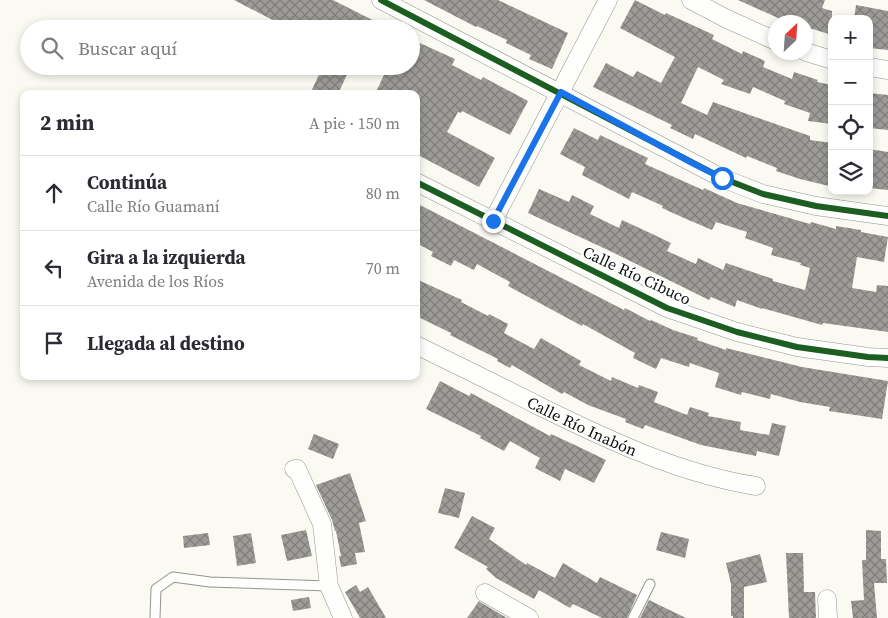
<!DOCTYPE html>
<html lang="es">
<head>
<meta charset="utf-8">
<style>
	:root { --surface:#fff; --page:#f7f7f7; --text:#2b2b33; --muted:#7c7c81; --line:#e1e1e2 }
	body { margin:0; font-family:"Source Serif 4",serif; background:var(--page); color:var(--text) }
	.controls { position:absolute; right:15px; top:15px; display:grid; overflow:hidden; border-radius:10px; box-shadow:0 2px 8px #0003 }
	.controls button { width:45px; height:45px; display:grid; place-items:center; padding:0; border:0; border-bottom:1px solid var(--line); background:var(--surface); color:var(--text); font:25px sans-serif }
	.compass { position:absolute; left:768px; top:15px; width:45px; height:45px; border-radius:50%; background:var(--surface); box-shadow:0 2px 8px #0003; rotate:25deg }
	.stop { position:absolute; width:15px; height:15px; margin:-11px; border:4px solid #1a73e8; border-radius:50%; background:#fff }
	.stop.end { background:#1a73e8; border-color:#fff; box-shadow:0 1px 5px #0008 }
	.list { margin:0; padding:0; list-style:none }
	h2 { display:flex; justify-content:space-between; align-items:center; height:65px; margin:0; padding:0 20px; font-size:21px }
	h2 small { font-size:16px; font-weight:400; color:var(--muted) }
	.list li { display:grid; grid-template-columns:32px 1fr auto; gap:15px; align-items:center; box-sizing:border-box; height:75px; padding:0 20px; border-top:1px solid var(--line) }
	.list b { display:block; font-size:19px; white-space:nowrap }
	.list p { margin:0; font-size:16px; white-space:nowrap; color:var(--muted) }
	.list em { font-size:16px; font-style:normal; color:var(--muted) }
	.icon { flex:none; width:28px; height:28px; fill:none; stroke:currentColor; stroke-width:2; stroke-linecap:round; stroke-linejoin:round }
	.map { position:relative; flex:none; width:888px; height:618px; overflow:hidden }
	.search { position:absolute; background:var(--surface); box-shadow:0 2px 8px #0003; left:20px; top:20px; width:400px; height:55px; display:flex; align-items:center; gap:12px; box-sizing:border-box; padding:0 18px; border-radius:28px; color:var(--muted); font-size:19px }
	.panel { position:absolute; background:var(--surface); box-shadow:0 2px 8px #0003; left:20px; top:90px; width:400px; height:290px; border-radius:10px }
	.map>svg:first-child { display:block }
</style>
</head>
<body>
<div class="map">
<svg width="888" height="618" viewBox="0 0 888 618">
	<defs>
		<pattern id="building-cross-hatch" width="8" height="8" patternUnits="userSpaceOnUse" patternTransform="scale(1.25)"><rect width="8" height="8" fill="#9e9c98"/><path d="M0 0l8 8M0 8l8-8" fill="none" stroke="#7f7e7a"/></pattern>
	</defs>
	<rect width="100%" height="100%" fill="#fafaf2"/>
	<path fill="url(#building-cross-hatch)" d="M234,0H333L390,29H290Z
		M424,0H498L568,33L552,69L529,59L531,55L506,43L507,40L477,26L476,27Z
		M635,0L665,15L666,13L714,35L712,39L742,54L743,51L765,61L763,67L792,79L794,72L818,80L817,82L832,85V124L808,121L810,113L784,104L785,101L753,87L750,94L721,84L724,80L698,67L681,103L707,115L713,102L810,136V140L832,143V175L829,186L800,179L776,171L777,168L747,156L746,158L695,134L693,139L670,128L672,125L593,87L606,63L633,77L637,71L661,83L675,57L620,28Z
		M738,0H825L822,8L832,11V35L806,27V22H787Z
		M856,5L888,11V50L869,48V19H854Z
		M411,39L455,59L452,65L481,80L483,77L528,101L510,135L462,111L461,113L458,112L447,132L495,158L479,187L416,154V94H375L384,75L364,66H411Z
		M323,66H351L338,94H310Z
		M869,93L888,95V130L869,128Z
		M574,128L598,140L600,135L648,158L645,164L703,190L704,188L737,203L810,224L811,222L836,229V226L861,230V232L888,237L884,262L857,257L852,288L876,292L877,285L888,286V332L823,323L822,325L762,308V309L737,300L735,307L711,297L709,300L608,250L528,213L539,189L569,202L572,195L594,206L590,214L619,228L622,220L648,232L671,243L667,251L696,264L698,258L723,270L726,263L773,279V281L805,290L810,268L800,265L801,263L771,255L773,248L745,238L747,232L716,222L712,230L684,218L662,208L663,206L632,192L629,199L582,175L585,167L560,154Z
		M869,149L888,152V190L869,188Z
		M416,203L624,310L625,308L650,321L651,320L673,330L698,338L697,340L726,350V348L802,367L888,381L882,419L829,411L830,407L800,402L771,394L770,399L742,392L741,395L715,387L719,373L690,363L689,367L661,358L656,369L633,358L635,353L583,324L582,326L508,286L510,282L477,264L474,270L454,260L451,266L431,256L433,252L416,243Z
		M416,279L462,300L461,302L488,316L489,314L508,324L504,333L534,349L541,338L581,361L579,365L611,381L612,377L638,388L639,385L658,392L654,402L687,415L690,407L709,413L708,416L741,422L740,430L769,435L772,423L786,426L779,456L757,451L756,456L701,445L645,425L643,429L625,422L626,419L588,405L564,392L562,394L512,365L510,368L497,361L498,359L450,335L451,333L416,316Z
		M440,381L469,396L471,393L550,436L551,434L577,446L606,460L594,483L565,469L560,481L535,468L540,458L510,441L504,451L480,438L481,436L426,409Z
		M314,434L339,444L333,459L308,449Z
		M350,473L366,521L359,523L365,552L355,553L357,564L341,567L339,556H341L336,531H335L332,520L316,485Z
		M445,488L465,493L459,518L438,513Z
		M472,516L495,528L489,539L526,565L527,563L555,578L563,563L597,583L600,577L637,595L627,618H602L573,604L570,608L539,590L534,599L496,578L486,569L488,567L454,548Z
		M306,530L312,556L287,561L281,535Z
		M866,530L881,531V559H886L887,583H874L877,618H853L851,601L864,600L862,560H866Z
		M661,532L689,539L685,558L656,550Z
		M208,533L210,545L184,548L183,536Z
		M251,533L256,563L237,566L233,536Z
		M786,553H803L804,592H815L816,618H789Z
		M760,554L767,582L744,587V618H733V616H731V584L726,563Z
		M356,585L360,592L368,587L386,618H360L345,592Z
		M309,597L311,608L293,611L291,600Z
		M649,600L686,618H640Z
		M479,601L480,602L507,618H467Z"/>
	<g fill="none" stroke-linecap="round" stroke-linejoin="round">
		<defs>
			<path id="service" d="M155,618L156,589L173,577L210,582L329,586
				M633,618L650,584"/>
			<g id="minor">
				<path d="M381,0L722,178L763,194L816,206L888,216"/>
				<path d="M691,0L727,19L776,41"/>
				<path d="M806,52L832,60"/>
				<path d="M869,67L888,70"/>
				<path d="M416,182L667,308L737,332L797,347L868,357L888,358"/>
				<path d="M493,221L608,0"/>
				<path id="s1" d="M416,345C457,365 498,385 539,406C608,440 680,474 756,486"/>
				<path d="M294,469H297L322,524L329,586L343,618"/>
				<path d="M485,593L529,618"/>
				<path d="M827,599L828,618"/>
			</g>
		</defs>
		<use href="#service" stroke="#949491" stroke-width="11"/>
		<use href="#minor" stroke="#949491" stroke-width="19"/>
		<use href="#service" stroke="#fefefd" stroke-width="9"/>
		<use href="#minor" stroke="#fefefd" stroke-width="18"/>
		<defs>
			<path id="cycleway" d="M381,0L722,178L763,194L816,206L888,216
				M416,182L667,308L737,332L797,347L868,357L888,358"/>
		</defs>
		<use href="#cycleway" stroke="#fff" stroke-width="9"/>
		<use href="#cycleway" stroke="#1b5e20" stroke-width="6"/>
	</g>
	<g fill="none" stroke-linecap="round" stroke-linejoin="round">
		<path stroke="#1a73e8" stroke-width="6" d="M493,221L561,92L694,164L722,178"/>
	</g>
	<g text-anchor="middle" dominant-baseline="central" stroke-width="5" stroke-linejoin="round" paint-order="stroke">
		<g font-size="16" fill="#0e0e0e" stroke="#fff">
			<text transform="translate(637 275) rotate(25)">Calle Río Cibuco</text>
			<text stroke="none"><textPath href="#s1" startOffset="185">Calle Río Inabón</textPath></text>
		</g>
	</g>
</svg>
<div class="controls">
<button>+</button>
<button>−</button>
<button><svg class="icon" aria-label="locate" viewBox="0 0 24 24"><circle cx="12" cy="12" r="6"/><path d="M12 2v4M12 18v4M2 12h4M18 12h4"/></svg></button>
<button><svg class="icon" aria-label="layers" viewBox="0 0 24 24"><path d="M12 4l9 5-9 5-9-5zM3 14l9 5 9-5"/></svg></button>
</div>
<svg class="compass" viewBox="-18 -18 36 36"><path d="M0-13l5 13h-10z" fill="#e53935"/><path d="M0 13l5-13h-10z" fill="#7c7c81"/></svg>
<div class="stop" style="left:722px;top:178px"></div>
<div class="stop end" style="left:493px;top:221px"></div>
<div class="search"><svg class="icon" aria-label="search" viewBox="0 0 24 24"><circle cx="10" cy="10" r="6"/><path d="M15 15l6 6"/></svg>Buscar aquí</div>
<section class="panel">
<h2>2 min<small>A pie · 150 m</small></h2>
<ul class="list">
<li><svg class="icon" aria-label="ahead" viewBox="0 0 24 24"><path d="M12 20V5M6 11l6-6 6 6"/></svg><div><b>Continúa</b><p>Calle Río Guamaní</p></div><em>80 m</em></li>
<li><svg class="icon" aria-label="left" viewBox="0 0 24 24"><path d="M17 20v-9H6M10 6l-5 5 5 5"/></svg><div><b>Gira a la izquierda</b><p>Avenida de los Ríos</p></div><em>70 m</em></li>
<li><svg class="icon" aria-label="arrive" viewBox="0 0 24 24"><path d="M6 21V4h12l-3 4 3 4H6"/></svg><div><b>Llegada al destino</b></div></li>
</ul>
</section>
</div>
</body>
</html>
